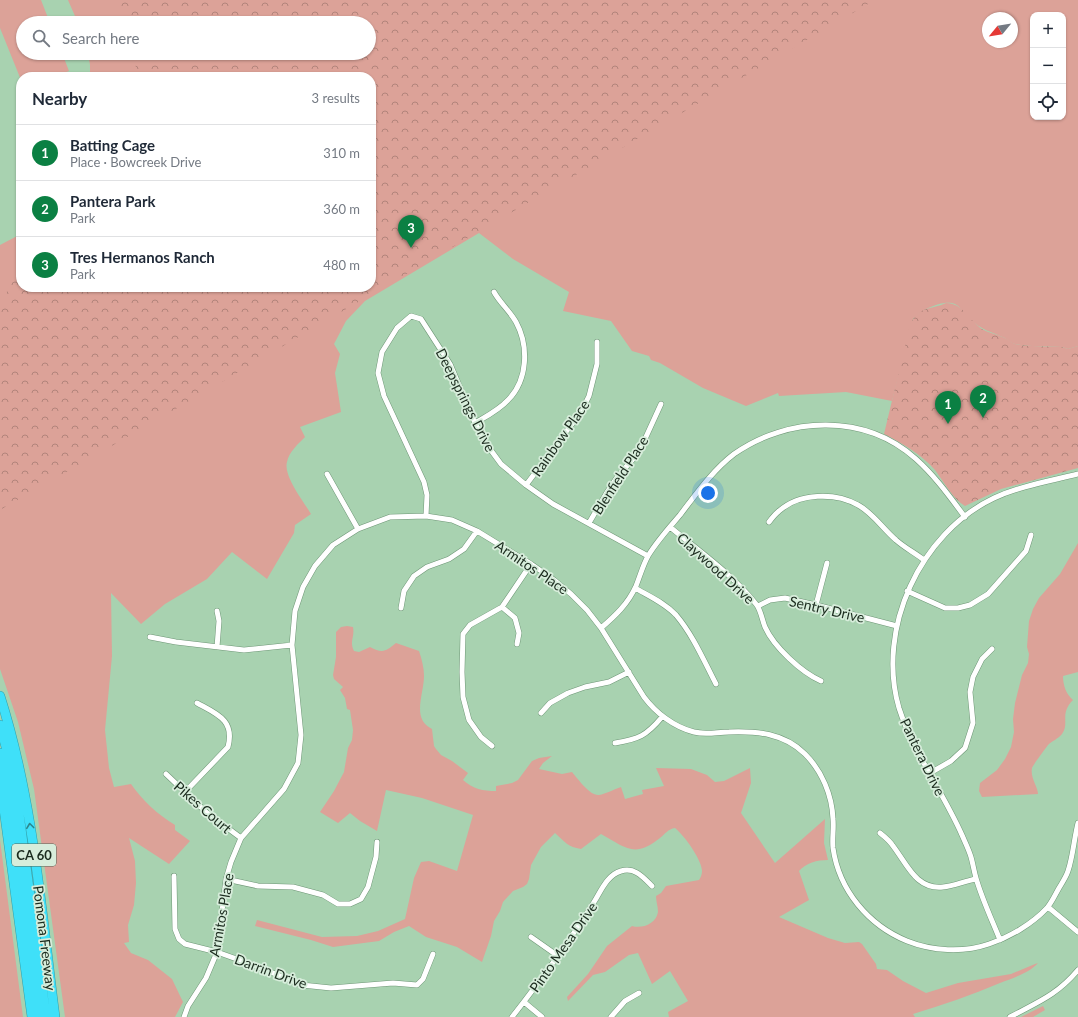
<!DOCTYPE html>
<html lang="en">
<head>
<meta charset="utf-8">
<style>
	:root { --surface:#fff; --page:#f2f2f3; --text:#1f2937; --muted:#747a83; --line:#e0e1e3; --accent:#0b8043 }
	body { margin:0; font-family:Lato,sans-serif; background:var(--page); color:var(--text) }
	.controls { position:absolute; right:12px; top:12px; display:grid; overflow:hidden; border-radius:8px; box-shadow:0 1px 3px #0004 }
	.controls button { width:36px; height:36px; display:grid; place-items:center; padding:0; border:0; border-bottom:1px solid var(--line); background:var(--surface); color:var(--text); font:20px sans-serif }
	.compass { position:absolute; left:982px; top:12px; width:36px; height:36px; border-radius:50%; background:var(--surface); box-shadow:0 1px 3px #0004; rotate:240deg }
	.you { position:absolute; left:708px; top:493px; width:14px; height:14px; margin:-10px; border:3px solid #fff; border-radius:50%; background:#1a73e8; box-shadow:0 0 0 6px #1a73e833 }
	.badge { display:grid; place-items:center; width:26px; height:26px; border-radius:50%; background:var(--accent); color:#fff; font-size:13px; font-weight:700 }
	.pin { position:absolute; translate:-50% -33px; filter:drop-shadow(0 1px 2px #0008) }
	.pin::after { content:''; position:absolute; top:21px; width:14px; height:12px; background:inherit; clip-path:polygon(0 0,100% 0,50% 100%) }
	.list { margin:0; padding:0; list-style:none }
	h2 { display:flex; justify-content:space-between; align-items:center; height:52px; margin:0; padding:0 16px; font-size:17px }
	h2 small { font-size:13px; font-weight:400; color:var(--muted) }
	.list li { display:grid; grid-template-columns:26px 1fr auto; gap:12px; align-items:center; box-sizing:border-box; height:56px; padding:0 16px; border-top:1px solid var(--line) }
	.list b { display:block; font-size:15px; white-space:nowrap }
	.list p { margin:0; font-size:13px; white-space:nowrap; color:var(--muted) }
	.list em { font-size:13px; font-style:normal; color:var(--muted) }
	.icon { flex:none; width:22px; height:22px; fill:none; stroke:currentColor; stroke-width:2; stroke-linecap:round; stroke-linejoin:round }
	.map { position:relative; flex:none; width:1078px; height:1017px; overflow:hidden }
	.search { position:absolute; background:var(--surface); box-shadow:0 1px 3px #0004; left:16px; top:16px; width:360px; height:44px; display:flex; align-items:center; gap:10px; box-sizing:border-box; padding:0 14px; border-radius:22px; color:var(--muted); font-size:15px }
	.panel { position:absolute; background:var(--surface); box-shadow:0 1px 3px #0004; left:16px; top:72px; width:360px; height:220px; border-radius:16px }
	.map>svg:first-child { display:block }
</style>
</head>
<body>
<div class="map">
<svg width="1078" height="1017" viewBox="0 0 1078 1017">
	<defs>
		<pattern id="park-crowns" width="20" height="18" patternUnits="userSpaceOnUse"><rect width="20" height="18" fill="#dca298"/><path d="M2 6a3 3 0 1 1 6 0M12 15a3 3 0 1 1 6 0" fill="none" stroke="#b2847b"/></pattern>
	</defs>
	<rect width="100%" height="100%" fill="#a8d2b0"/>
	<path fill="#dca298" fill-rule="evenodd" d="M0,0H41L50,23H23V53H62L69,71L53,77H21V80L0,28Z
		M68,0H1078V346L1068,349L1062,347C1047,346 1029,347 1015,344C1011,343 1008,340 1005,338C992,332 981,330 970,319C964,314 962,308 955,304C944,299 920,310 913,319L892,401L846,392L779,396L778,393L746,406L703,388L660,363L651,360L649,356L632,351L611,321L563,311L569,292L513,259L479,233L365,301L346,321L334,344L340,354L335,373L341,412L300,427L305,437C298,444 289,452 287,462C283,476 304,502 311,514L295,525L294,533L267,579L232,552L207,579L165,604L141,624L111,593L112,656L105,730L109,768L114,787L131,784C143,801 157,814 175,825V830L190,841L169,864L129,838L135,861L136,883L134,905L128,925L129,942L124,943L131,953L148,960L172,979L183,1002L175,1017H65L34,789L18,722L0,669V245L21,234V287H371V77H90V65L88,53H369V23H78ZM1033,15H1063V117H1033ZM988,18H1012V42H988Z
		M1078,543V672L1063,676C1063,685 1066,694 1073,700C1059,714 1070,723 1062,734C1058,739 1052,741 1048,745C1045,749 1033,765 1032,768C1030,778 1038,787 1038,794L982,797L979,791L980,783L997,770L1005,759L1011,747L1014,732L1013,719L1015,703L1022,675L1028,663L1029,654L1027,647L1029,621L1033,609L1039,598L1060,574Z
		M347,626L353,627C355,637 349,641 354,651L359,652L370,647C383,654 386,651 396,643L419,651C422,660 424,668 424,676C424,694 411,719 432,729L434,746L436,749L441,755L452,761L468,773L463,780C473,789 483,791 496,791V786L512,783L518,780L532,761L539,758L552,756L543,763L539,769L562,774L572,772C578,779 590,796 599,795C606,794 614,789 621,787L625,799L643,794L642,790L664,786L656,768L691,769L707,775L715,782L724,781L750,768L751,783L741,813L775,863L825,819L824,843L828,860C817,860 806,863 799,871L809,900L779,917L828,938L845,943L859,942L862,944L876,964L877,969L887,970L903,981L926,993L958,983L1011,974L1035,964L1038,963C1029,973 1013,978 1000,983C971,995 943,1005 913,1014L915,1017H669L668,1012L688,1001L670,971L652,984L638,953L629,955L605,972L593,975L568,1001L567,997L588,974L607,946L632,926C642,929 656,924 658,912C658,907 656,901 656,896L661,893L666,886L699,880C701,877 702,874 702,871C702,860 684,835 675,828C668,829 665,834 660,838C634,859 625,847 601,834L581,849C568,847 565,842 555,833L541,847L531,865L529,879L527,884L523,887L513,891L503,902L500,911L494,921L491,936L482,962L457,947L426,937L409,926L394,932L379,941L333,947L311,940L255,926L257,920L322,937L357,936L378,931L405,919L414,878L421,862L429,861L457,871L473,815L422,798L386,790L377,831L360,821L350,813L338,823L320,812L334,791L344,772L348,748L352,740L353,730L350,710L347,709L345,698L340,690L343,687L334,679L333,675L336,657V632L341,627Z
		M0,840L23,1017H0Z
		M1043,1006L1045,1010L1033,1017H1021Z"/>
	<path fill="url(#park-crowns)" d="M116,0H875L143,428L0,510V305L17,272L21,268V287H371V77H137L134,53H369V23H125Z
		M946,303C963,303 969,320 982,329C988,333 997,334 1005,338C1008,339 1011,343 1015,344C1028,347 1048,346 1062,347L1068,349L1078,346V468L1001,489L965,506C952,498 944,482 935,470C921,454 902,443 884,434L910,325C918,306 930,310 946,303Z"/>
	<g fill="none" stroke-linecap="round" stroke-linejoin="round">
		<defs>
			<path id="minor" d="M475,423C487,416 499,410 508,400C528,380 529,346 516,322C510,311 500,303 494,292
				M327,474L358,529
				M526,485L581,412L589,396L597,364V342
				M426,516L427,495L424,482L384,396L378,373L382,352L397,328L411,316L421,319L450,364L475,423L487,445L501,464L526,485L553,504L648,556
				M769,522C772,518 775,514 779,511C799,493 835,492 858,505C873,513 883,529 896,540C905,548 915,553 924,560
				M589,523L606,494L618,476L633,459L645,439L661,404
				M670,527C699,551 732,574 756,604C761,610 762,620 765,627C774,647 801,672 821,681
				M635,588C649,596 665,603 676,615C693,635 704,661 716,684
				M907,591L945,608H958L970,605L988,594L1026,551L1031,535
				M816,605L827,563
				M758,606L770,600L785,598L816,605L897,626
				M502,607L515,618L519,633L517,644
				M401,608L404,591L414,576L427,567L449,559L464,549L477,531
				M217,611L219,621L217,647
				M601,628C615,616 628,604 636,586C640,576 643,565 648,556C657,541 669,528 680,515C696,494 713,470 734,454C788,416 865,413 916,459C935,476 950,497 965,517
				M150,637L176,642L244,650L292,645
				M541,713L550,703L568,693L585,687L609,682L629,672
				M615,743C639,739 646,736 662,717
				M492,746L481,737L469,720L463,697L462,672L463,634L470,625L502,607L531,564
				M930,773L951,761L965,748L973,723L970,692L973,677L982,659L992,649
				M166,774L206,812L241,838
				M185,792L228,747C235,720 217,714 197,703
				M880,833C885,837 890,841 893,846C907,864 916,890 943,887C954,886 965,881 976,879
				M174,876L175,929L179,939L185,944L217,952L256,966L302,985L331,988L393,983L417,985L423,979L433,954
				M226,879L258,886L293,887L323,895L338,904H350L361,899L368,887L376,857L377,842
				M1048,907L1078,932
				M531,937L558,956
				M1000,940C992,920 982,899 976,878C974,871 973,864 971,857C969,850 965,842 962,835C943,792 913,752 899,708C876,629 920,533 994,498C1020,486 1050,481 1078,474
				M524,1002L542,1017
				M184,1017L188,1006L206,978L217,952L226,879L231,862L241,838L284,789L298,763L301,735L292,645L295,611L303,587L315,566L333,545L358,529L390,517L426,516L452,520L477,531L531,564L554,580L571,594L587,610L601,628L644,697C656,713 674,727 694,732C706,735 717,732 729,732C757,731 784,733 805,754C822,771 832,795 833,819C834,828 832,838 833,848C839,890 868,925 907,941C932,951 963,953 989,944C1010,937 1032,924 1047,908C1052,902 1055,895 1059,888C1062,883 1066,877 1068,871C1073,856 1074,839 1078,823
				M512,1017C541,980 569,942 594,902C601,891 607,875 621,871C635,867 643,877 652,886
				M611,1017L625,1001L639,993
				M1010,1017C1038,1002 1057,995 1078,970"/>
			<path id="motorway" d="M0,696C33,799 41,909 55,1017
				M0,725L9,758L18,806L46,1017
				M0,753L9,797L39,1017
				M0,779L32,1017"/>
		</defs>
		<use href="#minor" stroke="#6e9676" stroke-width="6"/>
		<use href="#motorway" stroke="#32a1ac" stroke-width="10"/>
		<use href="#minor" stroke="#fff" stroke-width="5"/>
		<use href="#motorway" stroke="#3fe0f9" stroke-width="9"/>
	</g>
	<defs><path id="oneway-chevron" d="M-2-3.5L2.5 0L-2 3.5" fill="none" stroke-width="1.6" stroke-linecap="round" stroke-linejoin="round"/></defs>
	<use stroke="#2d868c" href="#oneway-chevron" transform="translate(30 826) rotate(-97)"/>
	<g text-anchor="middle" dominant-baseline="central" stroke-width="3.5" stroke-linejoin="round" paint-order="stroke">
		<rect fill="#d7eddb" stroke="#536557" stroke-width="1" x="12" y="844" width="44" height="22" rx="3"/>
		<g font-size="13" font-weight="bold" fill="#1b2b1e">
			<text x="34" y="855">CA 60</text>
		</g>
		<g font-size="14" fill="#1b2b1e" stroke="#d7eddb">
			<text transform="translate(466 400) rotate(63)">Deepsprings Drive</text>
			<text transform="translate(560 438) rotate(-55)">Rainbow Place</text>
			<text transform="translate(620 475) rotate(-57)">Blenfield Place</text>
			<text transform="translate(532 567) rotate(34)">Armitos Place</text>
			<text transform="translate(716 568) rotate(42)">Claywood Drive</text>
			<text transform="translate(827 609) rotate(13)">Sentry Drive</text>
			<text transform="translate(923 757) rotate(64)">Pantera Drive</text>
			<text transform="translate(203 807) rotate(41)">Pikes Court</text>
			<text transform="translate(221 915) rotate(-80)">Armitos Place</text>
			<text transform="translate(45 938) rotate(83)">Pomona Freeway</text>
			<text transform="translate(563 947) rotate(-55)">Pinto Mesa Drive</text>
			<text transform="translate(271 971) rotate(20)">Darrin Drive</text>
		</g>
	</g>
</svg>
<div class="controls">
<button>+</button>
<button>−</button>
<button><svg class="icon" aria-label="locate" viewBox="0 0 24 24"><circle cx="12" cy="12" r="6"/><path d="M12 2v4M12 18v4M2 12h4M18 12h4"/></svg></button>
</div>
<svg class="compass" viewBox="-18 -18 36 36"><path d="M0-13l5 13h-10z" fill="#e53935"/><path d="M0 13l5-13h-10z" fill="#747a83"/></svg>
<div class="you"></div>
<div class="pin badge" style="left:948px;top:424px">1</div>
<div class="pin badge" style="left:983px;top:418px">2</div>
<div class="pin badge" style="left:411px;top:248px">3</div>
<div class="search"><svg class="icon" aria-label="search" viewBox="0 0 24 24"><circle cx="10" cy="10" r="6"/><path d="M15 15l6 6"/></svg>Search here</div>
<section class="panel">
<h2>Nearby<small>3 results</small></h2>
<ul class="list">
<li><span class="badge">1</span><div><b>Batting Cage</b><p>Place · Bowcreek Drive</p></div><em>310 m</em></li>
<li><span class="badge">2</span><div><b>Pantera Park</b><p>Park</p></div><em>360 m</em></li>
<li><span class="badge">3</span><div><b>Tres Hermanos Ranch</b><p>Park</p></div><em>480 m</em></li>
</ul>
</section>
</div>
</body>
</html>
